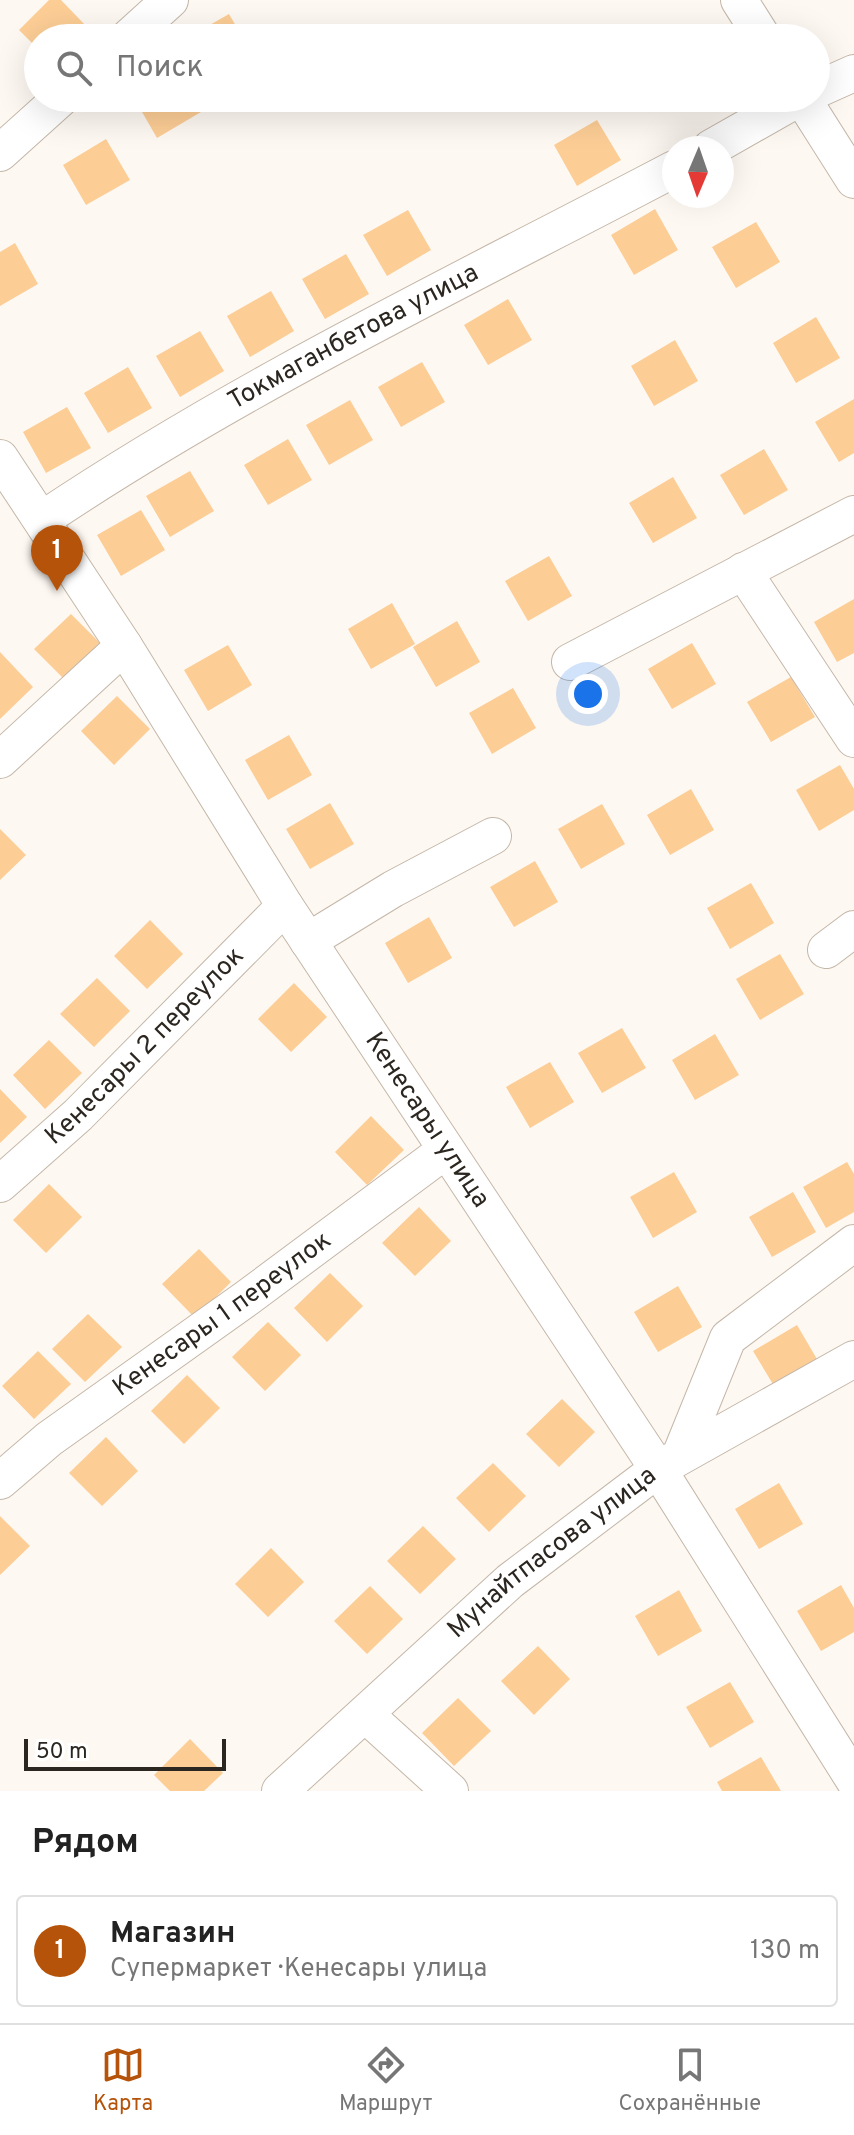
<!DOCTYPE html>
<html lang="ru">
<head>
<meta charset="utf-8">
<style>
	:root { --surface:#fff; --page:#f6f6f6; --text:#222; --muted:#767676; --line:#e0e0e0; --accent:#b45309 }
	body { margin:0; font-family:Overpass,sans-serif; background:var(--page); color:var(--text) }
	.compass { position:absolute; left:662px; top:136px; width:72px; height:72px; border-radius:50%; background:var(--surface); box-shadow:0 8px 32px #0002; rotate:182deg }
	.scale { position:absolute; left:24px; bottom:20px; width:202px; box-sizing:border-box; padding-left:8px; border:4px solid #2b2620; border-top:0; font-size:22px; line-height:28px; white-space:nowrap; color:#2b2620; -webkit-text-stroke:6px #fff; paint-order:stroke }
	.you { position:absolute; left:588px; top:694px; width:28px; height:28px; margin:-20px; border:6px solid #fff; border-radius:50%; background:#1a73e8; box-shadow:0 0 0 12px #1a73e833 }
	.badge { display:grid; place-items:center; width:52px; height:52px; border-radius:50%; background:var(--accent); color:#fff; font-size:26px; font-weight:700 }
	.pin { position:absolute; translate:-50% -66px; filter:drop-shadow(0 2px 4px #0008) }
	.pin::after { content:''; position:absolute; top:42px; width:28px; height:24px; background:inherit; clip-path:polygon(0 0,100% 0,50% 100%) }
	.list { margin:0; padding:0; list-style:none }
	h2 { display:flex; justify-content:space-between; align-items:center; height:104px; margin:0; padding:0 32px; font-size:34px }
	h2 small { font-size:26px; font-weight:400; color:var(--muted) }
	.list li { display:grid; grid-template-columns:52px 1fr auto; gap:24px; align-items:center; box-sizing:border-box; height:112px; margin:0 16px 16px; padding:0 16px; border:2px solid var(--line); border-radius:8px }
	.list b { display:block; font-size:30px; white-space:nowrap }
	.list p { margin:0; font-size:26px; white-space:nowrap; color:var(--muted) }
	.list em { font-size:26px; font-style:normal; color:var(--muted) }
	.icon { flex:none; width:44px; height:44px; fill:none; stroke:currentColor; stroke-width:2; stroke-linecap:round; stroke-linejoin:round }
	.map { position:relative; flex:none; width:854px; height:1791px; overflow:hidden }
	.search { position:absolute; background:var(--surface); box-shadow:0 8px 32px #0002; left:24px; right:24px; top:24px; height:88px; display:flex; align-items:center; gap:20px; box-sizing:border-box; padding:0 28px; border-radius:44px; color:var(--muted); font-size:30px }
	.sheet { height:232px; background:var(--surface) }
	nav { display:flex; justify-content:space-around; align-items:center; box-sizing:border-box; height:112px; border-top:2px solid var(--line); background:var(--surface); font-size:22px; color:var(--muted) }
	nav a { display:grid; justify-items:center; gap:4px }
	nav .on { color:var(--accent) }
	.map>svg:first-child { display:block }
</style>
</head>
<body>
<div class="map">
<svg width="854" height="1791" viewBox="0 0 854 1791">
	<rect width="100%" height="100%" fill="#fef8f2"/>
	<path fill="#fccd95" d="M49,0H61L88,28L78,38H38V49L19,30Z
		M229,14L243,38H187Z
		M134,98H193L201,112L157,138Z
		M688,98H721L696,112Z
		M597,120L621,160L577,186L554,145Z
		M106,139L130,180L86,205L63,165Z
		M655,209L678,250L634,275L611,235Z
		M408,210L431,250L387,276L363,235Z
		M756,222L780,262L736,288L712,247Z
		M15,243L38,284L0,306V252Z
		M346,254L369,294L325,319L302,279Z
		M271,291L294,331L250,357L227,316Z
		M508,299L532,340L488,365L464,325Z
		M816,317L840,358L796,383L773,343Z
		M200,331L224,371L180,397L156,356Z
		M675,340L698,381L654,406L631,366Z
		M422,362L445,402L401,427L378,387Z
		M128,367L152,408L108,433L84,393Z
		M854,399V453L839,462L815,422Z
		M350,400L373,440L329,465L306,425Z
		M67,407L91,448L46,473L23,432Z
		M288,439L312,480L268,505L244,465Z
		M764,449L788,490L744,515L720,475Z
		M190,471L214,511L170,537L146,496Z
		M673,477L697,518L653,543L629,503Z
		M141,510L165,550L121,576L97,535Z
		M549,556L572,596L528,621L505,581Z
		M854,599V653L837,662L814,622Z
		M392,603L415,644L371,669L348,629Z
		M71,614L104,647L67,682L34,649Z
		M457,621L480,662L436,687L413,647Z
		M692,643L716,684L672,709L648,669Z
		M228,645L252,685L208,711L184,670Z
		M0,652L33,687L0,719Z
		M791,677L815,717L771,742L747,702Z
		M513,688L536,728L492,754L469,713Z
		M117,696L150,729L114,765L81,731Z
		M289,735L312,775L268,800L245,760Z
		M840,765L854,789V810L819,831L796,790Z
		M691,789L714,830L670,855L647,815Z
		M330,803L354,844L310,869L286,829Z
		M602,804L625,844L581,869L558,829Z
		M0,829L26,855L0,880Z
		M535,861L558,902L514,927L490,887Z
		M751,883L774,923L730,949L707,908Z
		M429,917L452,958L408,983L385,943Z
		M150,920L183,954L147,989L114,956Z
		M780,954L804,994L760,1020L736,979Z
		M97,978L130,1011L94,1047L60,1014Z
		M294,983L327,1017L291,1052L258,1019Z
		M622,1028L646,1068L602,1093L578,1053Z
		M715,1034L739,1075L695,1100L672,1060Z
		M49,1040L82,1073L45,1109L13,1075Z
		M550,1062L574,1102L530,1128L506,1087Z
		M0,1089L27,1117L0,1143Z
		M371,1116L404,1150L367,1185L335,1152Z
		M847,1162L854,1174V1212L826,1228L803,1187Z
		M674,1172L697,1212L653,1238L630,1197Z
		M49,1184L82,1217L46,1253L13,1220Z
		M793,1192L816,1232L772,1257L749,1217Z
		M419,1207L451,1241L415,1276L382,1243Z
		M199,1249L231,1282L195,1318L162,1284Z
		M330,1273L363,1306L327,1342L294,1308Z
		M678,1286L702,1327L658,1352L634,1312Z
		M88,1314L122,1347L85,1382L52,1349Z
		M268,1322L301,1355L265,1391L232,1357Z
		M797,1325L821,1366L777,1391L753,1351Z
		M38,1351L71,1384L34,1419L2,1386Z
		M187,1375L220,1408L184,1444L151,1411Z
		M562,1399L595,1432L559,1467L526,1434Z
		M106,1437L138,1471L102,1506L69,1473Z
		M493,1463L526,1496L489,1532L456,1498Z
		M779,1483L803,1524L759,1549L735,1509Z
		M0,1516L30,1546L0,1575Z
		M423,1526L456,1559L420,1594L387,1561Z
		M271,1548L304,1582L268,1617L235,1584Z
		M841,1585L854,1608V1632L821,1651L797,1611Z
		M370,1586L403,1619L367,1654L334,1621Z
		M679,1590L702,1631L658,1656L635,1616Z
		M538,1646L570,1679L534,1715L501,1681Z
		M730,1682L754,1722L710,1748L686,1707Z
		M458,1698L491,1731L454,1766L422,1733Z
		M190,1739L223,1773L204,1791H170L154,1775Z
		M761,1757L781,1791H722L717,1782Z"/>
	<g fill="none" stroke-linecap="round" stroke-linejoin="round">
		<defs>
			<g id="minor">
				<path d="M739,0L763,38"/>
				<path d="M128,38L170,0"/>
				<path d="M816,90L854,73"/>
				<path d="M802,98L854,180"/>
				<path d="M711,148L799,98"/>
				<path d="M0,153L61,98"/>
				<path id="s1" d="M0,458L124,646L285,906L658,1469L854,1780"/>
				<path id="s2" d="M43,519C243,385 461,281 674,169"/>
				<path d="M743,571L854,739"/>
				<path d="M570,662L854,514"/>
				<path d="M0,760L124,646"/>
				<path d="M308,941L393,889L493,836"/>
				<path d="M826,950L854,929"/>
				<path id="s3" d="M0,1184L78,1115L285,906"/>
				<path d="M680,1456L728,1338L854,1243"/>
				<path id="s4" d="M0,1481L49,1439L247,1298L446,1150"/>
				<path d="M365,1714L450,1791"/>
				<path id="s5" d="M280,1791L510,1581L658,1469L854,1359"/>
			</g>
		</defs>
		<use href="#minor" stroke="#c4b7a8" stroke-width="38"/>
		<use href="#minor" stroke="#fff" stroke-width="36"/>
	</g>
	<g text-anchor="middle" dominant-baseline="central" stroke-width="7" stroke-linejoin="round" paint-order="stroke">
		<g font-size="26" fill="#2b2620" stroke="#fff">
			<text stroke="none"><textPath href="#s2" startOffset="360">Токмаганбетова улица</textPath></text>
			<text stroke="none"><textPath href="#s3" startOffset="200">Кенесары 2 переулок</textPath></text>
			<text stroke="none"><textPath href="#s1" startOffset="788">Кенесары улица</textPath></text>
			<text stroke="none"><textPath href="#s4" startOffset="278">Кенесары 1 переулок</textPath></text>
			<text stroke="none"><textPath href="#s5" startOffset="362">Мунайтпасова улица</textPath></text>
		</g>
	</g>
</svg>
<svg class="compass" viewBox="-18 -18 36 36"><path d="M0-13l5 13h-10z" fill="#e53935"/><path d="M0 13l5-13h-10z" fill="#767676"/></svg>
<div class="scale">50 m</div>
<div class="you"></div>
<div class="pin badge" style="left:57px;top:591px">1</div>
<div class="search"><svg class="icon" aria-label="search" viewBox="0 0 24 24"><circle cx="10" cy="10" r="6"/><path d="M15 15l6 6"/></svg>Поиск</div>
</div>
<section class="sheet">
<h2>Рядом<small></small></h2>
<ul class="list">
<li><span class="badge">1</span><div><b>Магазин</b><p>Супермаркет · Кенесары улица</p></div><em>130 m</em></li>
</ul>
</section>
<nav>
<a class="on"><svg class="icon" aria-label="map" viewBox="0 0 24 24"><path d="M3 6l6-2 6 2 6-2v14l-6 2-6-2-6 2zM9 4v14M15 6v14"/></svg>Карта</a>
<a><svg class="icon" aria-label="directions" viewBox="0 0 24 24"><path d="M12 3l9 9-9 9-9-9zM9 14v-3h6M13 9l2 2-2 2"/></svg>Маршрут</a>
<a><svg class="icon" aria-label="saved" viewBox="0 0 24 24"><path d="M7 4h10v16l-5-4-5 4z"/></svg>Сохранённые</a>
</nav>
</body>
</html>
